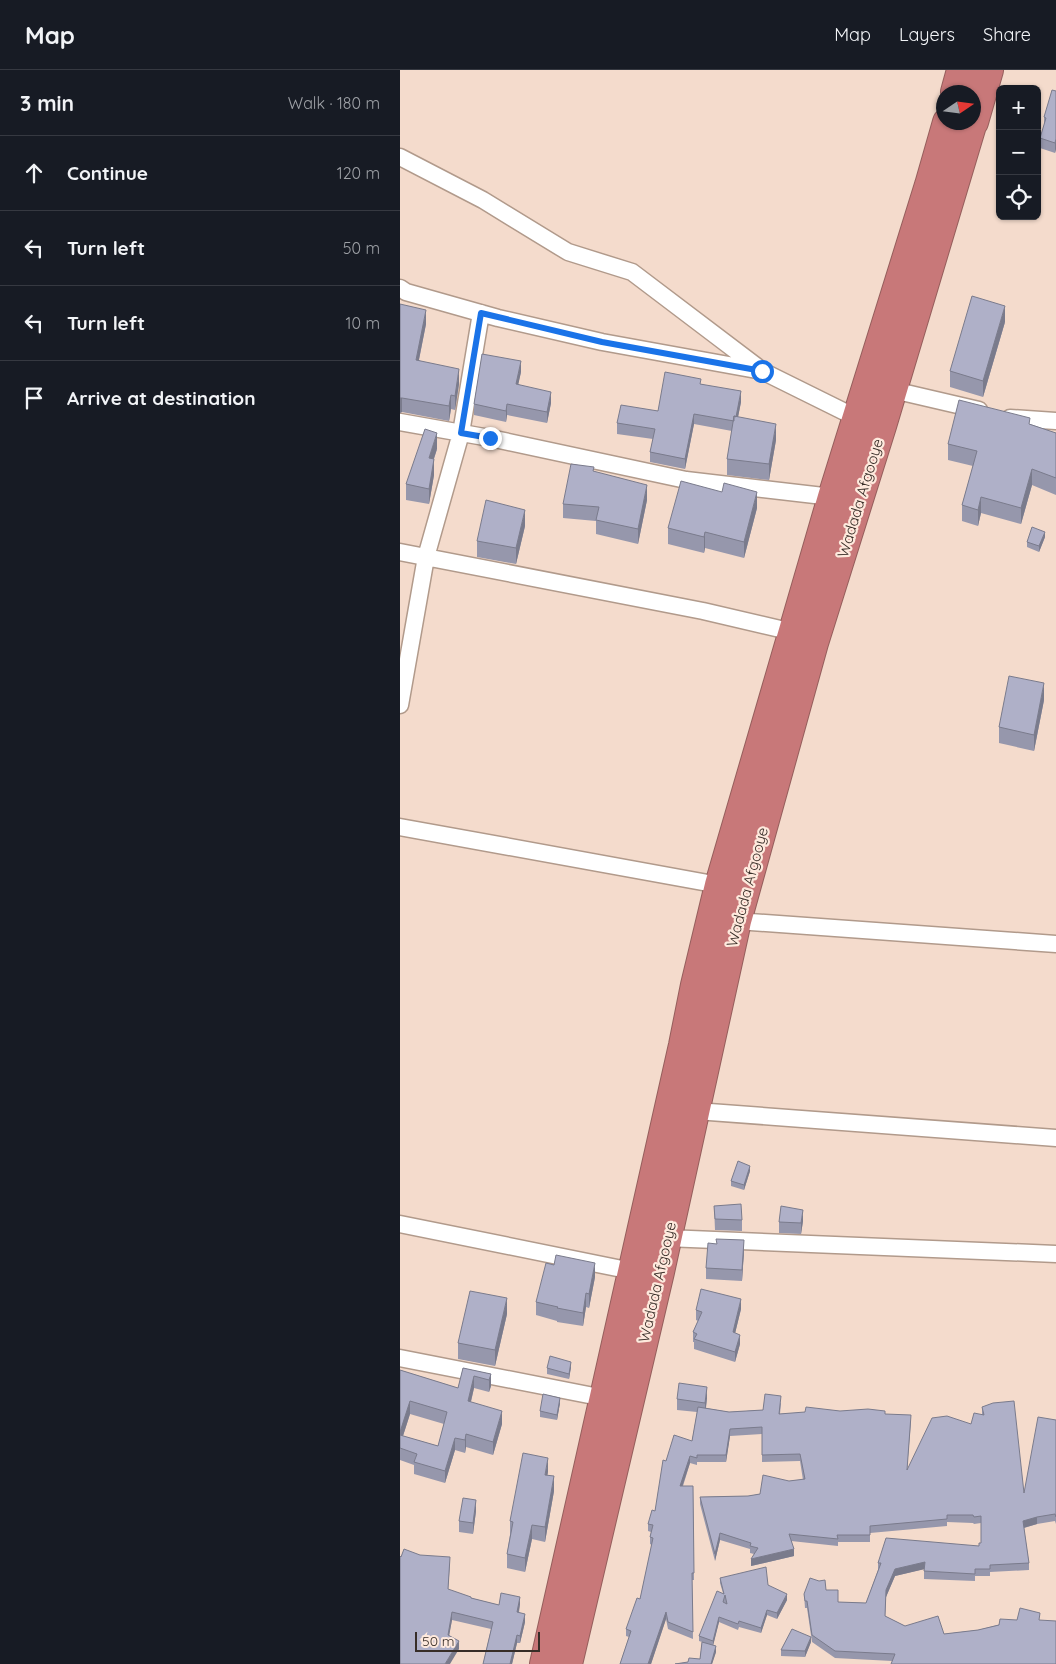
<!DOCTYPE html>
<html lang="en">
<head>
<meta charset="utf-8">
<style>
	:root { --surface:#171b24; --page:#20242c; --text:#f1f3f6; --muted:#9ea1a6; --line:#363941 }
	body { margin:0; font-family:Quicksand,sans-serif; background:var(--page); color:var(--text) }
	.controls { position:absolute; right:15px; top:15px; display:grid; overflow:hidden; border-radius:8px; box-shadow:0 1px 4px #0004 }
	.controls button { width:45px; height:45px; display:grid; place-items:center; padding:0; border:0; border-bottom:1px solid var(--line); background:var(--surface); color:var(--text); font:25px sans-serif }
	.compass { position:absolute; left:536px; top:15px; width:45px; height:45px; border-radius:50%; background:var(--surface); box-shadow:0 1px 4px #0004; rotate:77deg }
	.scale { position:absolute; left:15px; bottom:12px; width:125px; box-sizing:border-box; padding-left:5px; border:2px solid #372d27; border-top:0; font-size:14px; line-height:18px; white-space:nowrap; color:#372d27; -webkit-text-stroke:4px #fee9dd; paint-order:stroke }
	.stop { position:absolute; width:15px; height:15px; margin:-11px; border:4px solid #1a73e8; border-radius:50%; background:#fff }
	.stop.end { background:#1a73e8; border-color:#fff; box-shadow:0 1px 5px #0008 }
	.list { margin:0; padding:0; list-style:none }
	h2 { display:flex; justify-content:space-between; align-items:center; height:65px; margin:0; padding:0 20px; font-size:21px }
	h2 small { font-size:16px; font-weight:400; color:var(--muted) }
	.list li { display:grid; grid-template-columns:32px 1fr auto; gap:15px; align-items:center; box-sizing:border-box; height:75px; padding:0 20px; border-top:1px solid var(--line) }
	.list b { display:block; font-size:19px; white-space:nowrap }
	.list em { font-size:16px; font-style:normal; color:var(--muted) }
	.icon { flex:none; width:28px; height:28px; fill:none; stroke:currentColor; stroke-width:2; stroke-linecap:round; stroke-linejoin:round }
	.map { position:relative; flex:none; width:656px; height:1594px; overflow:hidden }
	header { display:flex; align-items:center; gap:30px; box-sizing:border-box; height:70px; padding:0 25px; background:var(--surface); border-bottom:1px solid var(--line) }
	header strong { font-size:24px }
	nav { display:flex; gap:28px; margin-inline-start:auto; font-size:18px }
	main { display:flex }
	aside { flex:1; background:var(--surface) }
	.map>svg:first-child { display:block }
</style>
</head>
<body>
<header>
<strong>Map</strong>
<nav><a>Map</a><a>Layers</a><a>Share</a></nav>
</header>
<main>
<aside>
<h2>3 min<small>Walk · 180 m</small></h2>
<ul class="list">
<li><svg class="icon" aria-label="ahead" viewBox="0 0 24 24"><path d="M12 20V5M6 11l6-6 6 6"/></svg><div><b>Continue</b></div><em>120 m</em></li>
<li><svg class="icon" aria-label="left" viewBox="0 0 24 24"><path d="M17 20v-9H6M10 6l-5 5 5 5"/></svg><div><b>Turn left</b></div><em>50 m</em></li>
<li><svg class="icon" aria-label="left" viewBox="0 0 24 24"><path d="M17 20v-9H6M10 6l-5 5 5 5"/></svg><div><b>Turn left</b></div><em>10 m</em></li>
<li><svg class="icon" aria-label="arrive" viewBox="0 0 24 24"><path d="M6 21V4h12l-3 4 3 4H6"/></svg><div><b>Arrive at destination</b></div></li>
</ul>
</aside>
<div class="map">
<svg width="656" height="1594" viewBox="0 0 656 1594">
	<rect width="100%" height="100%" fill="#f4dbcc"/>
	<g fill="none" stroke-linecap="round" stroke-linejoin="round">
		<defs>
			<path id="street" d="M0,87L83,130L168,182L232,202L360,299
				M0,218L6,222L98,248L202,272L362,301L457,348
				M493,320L579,340
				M610,348L656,351
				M0,352L90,368L286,410L432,427
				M0,482L303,541L393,562
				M0,635L26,487L61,363L81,243
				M0,757L319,815
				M337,851L656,874
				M296,1041L656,1068
				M0,1154L232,1201
				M266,1168L656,1184
				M0,1288L204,1328"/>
			<path id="highway" d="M555,22L561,0
				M574,52L589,0
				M144,1594L283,975L295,915L319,815L432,427L529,115L547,52
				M168,1594L260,1202L337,851L414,573L482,356L573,52"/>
		</defs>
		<use href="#street" stroke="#b19a8b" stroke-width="19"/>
		<use href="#highway" stroke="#955e5c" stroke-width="30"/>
		<use href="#street" stroke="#fff" stroke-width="16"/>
		<use href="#highway" stroke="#c87879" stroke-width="28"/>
	</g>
	<path fill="#9697ac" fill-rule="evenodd" d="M656,21V79L655,83L640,78V68L644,56V47Z
		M0,234L26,254L19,290L59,314L55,340L51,339L49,351L2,342L0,343Z
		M605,252L583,327L550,317V301Z
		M121,302L118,314L151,333L147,353L107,345L106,352L74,345V334Z
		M301,314L341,332L338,347L376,370L369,410L327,405V389L332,361L294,354L285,399L250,392V382L253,369L217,364V353L258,341Z
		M630,354L656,363V425L632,415L621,454L581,443L578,456L562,451V435L573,396L548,390V374Z
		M37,379L34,389V405L29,434L6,430V414Z
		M194,402L247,430L238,474L196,464V451L163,448V434Z
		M357,438L344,488L305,478L304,483L268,474V458Z
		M125,456L116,494L77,487V471Z
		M645,467L639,482L627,477V472Z
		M644,630L634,681L599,673V657Z
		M350,1101L344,1120L331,1116V1111Z
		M314,1136L342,1150V1161L315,1160Z
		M403,1151L401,1164L379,1163V1152Z
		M316,1174L344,1181L342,1211L306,1209V1198Z
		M195,1207L189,1238L186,1237L183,1256L157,1252V1251L136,1245V1232Z
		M341,1239L335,1263L340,1274L335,1292L294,1279V1272H293V1262L298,1251L296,1250V1240Z
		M107,1244L95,1296L58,1289V1273Z
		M171,1297L169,1309L147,1304V1298Z
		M63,1298L91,1304V1316L89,1322L74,1318L71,1332L102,1354L93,1385L66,1377L65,1383L55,1380L45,1413L14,1404V1395L0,1390V1300L58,1318ZM10,1344L44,1354L38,1376L3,1366Z
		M307,1328L306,1338L329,1342L363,1340L381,1333L380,1344L440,1341L485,1344L511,1352L507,1399L571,1354L582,1345V1337L624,1423L656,1350V1454L655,1451L637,1454L624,1458L629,1493V1500L590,1502V1506H575V1511L524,1509V1499L495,1506L486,1527L485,1546L505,1556L544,1564L578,1560L617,1550L640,1543L492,1591L435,1588L412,1572L407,1538H405L404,1524L426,1520L438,1532L466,1533L478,1500V1493L579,1476L581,1473V1453L574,1454L573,1453L547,1452V1456L470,1463V1472H438V1476L391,1471L394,1486L351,1496L354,1484L350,1483V1479L320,1470L315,1491L300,1434V1427L348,1426L360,1424L389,1411L403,1410L400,1391L362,1392V1364L330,1366L326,1392H297V1395L290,1393L283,1416H293L294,1510H292L293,1569L268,1559L266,1549L251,1594H220L229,1567L226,1566V1559L240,1529L252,1475L250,1474V1467L251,1462L248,1461V1454L255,1441L266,1391L292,1371L297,1342L277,1340V1329Z
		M160,1333L157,1350L140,1347V1341Z
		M148,1402L147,1405L154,1421L145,1472L132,1469L125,1502L107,1498V1484L110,1465V1451Z
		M76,1441L73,1464L59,1462V1451Z
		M50,1494L48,1520L71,1528L99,1535L120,1534L119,1543L125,1552L120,1573H117L112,1594H83L91,1559L52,1550L49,1565L59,1579L0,1594Z
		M320,1508L368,1515L387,1530L377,1549L367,1545L361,1563L339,1557L338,1560L319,1552L313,1575L316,1582L312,1594H275L288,1592L300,1589L302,1572L299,1571V1566L323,1523L320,1513Z
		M411,1572L405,1587L381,1586V1580Z"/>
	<path fill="#7a7b8c" d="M656,69V79L655,83V73Z
		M605,236V252L583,327V311Z
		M26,240V254L16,304V290Z
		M121,291V302L116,325V314Z
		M59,299V314L55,340V326Z
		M341,321V332L335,362V352Z
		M151,322V333L147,353V342Z
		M51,325V339L49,351V336Z
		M0,328H2V342L0,343Z
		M107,334V345L106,352V341Z
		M294,344V354L285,399V389Z
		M376,354V370L369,410V394Z
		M37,363V379L29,403V388Z
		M34,389V405L29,434V419Z
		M632,399V415L621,454V438Z
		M247,415V430L238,474V459Z
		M357,422V438L344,488V472Z
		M581,427V443L578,456V440Z
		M125,440V456L116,494V478Z
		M305,462V478L304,483V467Z
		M645,462V467L639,482V476Z
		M644,613V630L634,681V665Z
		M350,1096V1101L344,1120V1115Z
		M403,1140V1151L401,1164V1153Z
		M344,1170V1181L342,1211V1200Z
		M195,1193V1207L189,1238V1224Z
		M186,1223V1237L183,1256V1243Z
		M107,1228V1244L95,1296V1280Z
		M341,1229V1239L333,1272V1262Z
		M340,1265V1274L335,1292V1282Z
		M171,1292V1297L169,1309V1304Z
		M91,1304V1316L89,1322V1310Z
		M74,1306V1318L68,1343V1331Z
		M307,1317V1328L305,1344V1333Z
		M160,1328V1333L157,1350V1345Z
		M10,1331V1344L0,1375V1362Z
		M102,1341V1354L93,1385V1372Z
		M330,1359V1366L326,1392V1385Z
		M66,1364V1377L65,1383V1370Z
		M55,1368V1380L45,1413V1401Z
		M290,1386V1393L280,1423V1416Z
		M148,1388V1402L145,1419V1405Z
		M154,1406V1421L145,1472V1457Z
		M76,1430V1441L73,1464V1453Z
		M637,1447V1454L623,1458V1451Z
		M132,1455V1469L125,1502V1488Z
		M320,1463V1470L315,1491V1484Z
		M394,1479V1486L351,1496V1489Z
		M525,1492V1499L495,1506L486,1527L485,1553L486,1520L495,1499Z
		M387,1524V1530L377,1549V1543Z
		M120,1527V1534L117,1550V1542Z
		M367,1540V1545L361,1563V1558Z
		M52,1542V1550L48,1572V1565Z
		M266,1542V1549L251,1594H248Z
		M125,1544V1552L120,1573V1566Z
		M319,1547V1552L313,1576V1571Z
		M117,1565V1573L112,1594H110Z
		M411,1567V1572L405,1587V1581Z
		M59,1571V1579L50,1594H45Z
		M316,1576V1582L312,1594H311Z"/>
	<path fill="#afb0c8" stroke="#7a7b8c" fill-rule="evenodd" d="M652,20L656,21V69L655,73L640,68L646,48L644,47Z
		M572,226L605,236L583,311L550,301Z
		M0,234L26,240L16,290L59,299L55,326L51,325L49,336L2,328H0Z
		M82,284L121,291L116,314L151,322L147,342L107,334L106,341L74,334Z
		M265,302L301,309L300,314L341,321L336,347L334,346V351L294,344L285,389L250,382L255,359L217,353L221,335L258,341Z
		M559,330L630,348L629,354L656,363V408L632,399L621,438L581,427L578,440L562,435L577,381L548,374Z
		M334,346L376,354L369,394L327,389Z
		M25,359L37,363L29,388L34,389L29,419L6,414Z
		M171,394L194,397L193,401L247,415L238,459L196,450L199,437L163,434Z
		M281,411L322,422L324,413L357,422L344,472L305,462L304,467L268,458Z
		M86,430L125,440L116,478L77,471Z
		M632,457L645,462L639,476L627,472Z
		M609,606L644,613L634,665L599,657Z
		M338,1091L350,1096L344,1115L331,1111Z
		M341,1134L342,1150L315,1149L314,1136Z
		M381,1136L403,1140L401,1153L379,1152Z
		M316,1169L344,1170L342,1200L306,1198L308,1173L317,1174Z
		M156,1185L195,1193L189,1224L186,1223L183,1243L157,1238L158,1237L136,1232L146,1193L154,1195Z
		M301,1219L341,1229L333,1262L340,1265L335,1282L294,1269L297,1264L293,1262L302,1242L296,1240Z
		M70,1221L107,1228L95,1280L58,1273Z
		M150,1286L171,1292L169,1304L147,1298Z
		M63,1298L91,1304L89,1310L74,1306L68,1331L102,1341L93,1372L66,1364L65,1370L55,1368L45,1401L14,1392L17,1384L0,1378V1365L38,1376L47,1342L10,1331L0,1362V1300L58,1318Z
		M279,1313L307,1317L305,1333L277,1329Z
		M143,1324L160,1328L157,1345L140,1341Z
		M365,1324L381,1326L379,1344L405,1342L406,1337L440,1341L468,1339L485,1341V1344L511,1345L507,1400L532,1348L547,1346L571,1354L574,1343L584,1345L582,1337L593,1333L614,1331L624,1423L638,1347L656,1350V1447L655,1444L637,1447L623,1451L629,1493L590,1495V1499H575V1504L524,1501L525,1492L495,1499L486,1520L485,1546L505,1556L538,1546L544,1564L578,1560L599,1555L600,1549L617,1550L620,1538L640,1543L639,1550L656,1551V1594H491L495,1584L435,1581L412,1565L407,1531H405L404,1524L410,1508L419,1511L425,1510L426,1520H438V1532L466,1533L481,1493H478L486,1468L579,1476V1473H581V1446L574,1447L573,1445H547V1449L470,1456V1465H437L438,1469L389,1464L394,1479L351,1489L358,1478L350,1476L351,1473L320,1463L315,1484L300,1427L348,1426L360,1424L363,1405L389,1411L405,1409L400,1384L362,1385V1357L330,1359L326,1385H297V1388L290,1386L280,1416H293L294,1503H292L293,1562L268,1552L266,1542L248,1594H220L231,1561L226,1559L237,1528L240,1529L253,1468L250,1467L253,1455L248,1454L252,1440L255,1441L263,1390L266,1391L274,1365L292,1371L298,1337L329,1342L363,1340Z
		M123,1383L148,1388L145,1405L154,1406L145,1457L132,1455L125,1488L107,1484L113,1452L110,1451Z
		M63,1428L76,1430L73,1453L59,1451Z
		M4,1479L20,1485L50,1487L48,1519L71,1527V1528L99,1535L101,1523L120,1527L117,1542L125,1544L120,1566L117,1565L110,1594H83L93,1552L52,1542L48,1565L59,1571L45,1594H0V1486L1,1487Z
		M366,1497L368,1515L387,1524L377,1543L367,1540L361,1558L339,1551L338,1554L319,1547L313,1571L299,1566L317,1521L324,1524L320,1508ZM325,1525L327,1534L323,1532Z
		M392,1559L411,1567L405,1581L381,1580Z
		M302,1572L316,1576L311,1594H275L288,1592L289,1588L300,1589Z"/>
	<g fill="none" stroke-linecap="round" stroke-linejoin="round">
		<path stroke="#1a73e8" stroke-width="6" d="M90,368L61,363L81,243L202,272L362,301"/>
	</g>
	<g text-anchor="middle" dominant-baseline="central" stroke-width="4.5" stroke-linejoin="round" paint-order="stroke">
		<g font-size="15" fill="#372d27" stroke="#fee9dd">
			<text transform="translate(460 428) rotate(-73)">Wadada Afgooye</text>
			<text transform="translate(347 817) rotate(-75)">Wadada Afgooye</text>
			<text transform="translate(257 1212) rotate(-77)">Wadada Afgooye</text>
		</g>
	</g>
</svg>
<div class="controls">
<button>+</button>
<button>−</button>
<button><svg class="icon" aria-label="locate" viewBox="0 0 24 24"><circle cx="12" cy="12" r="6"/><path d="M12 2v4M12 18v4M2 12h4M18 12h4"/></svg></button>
</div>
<svg class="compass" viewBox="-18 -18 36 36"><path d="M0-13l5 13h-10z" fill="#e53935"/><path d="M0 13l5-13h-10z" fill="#9ea1a6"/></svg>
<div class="scale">50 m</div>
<div class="stop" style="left:362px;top:301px"></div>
<div class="stop end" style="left:90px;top:368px"></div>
</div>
</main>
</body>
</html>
